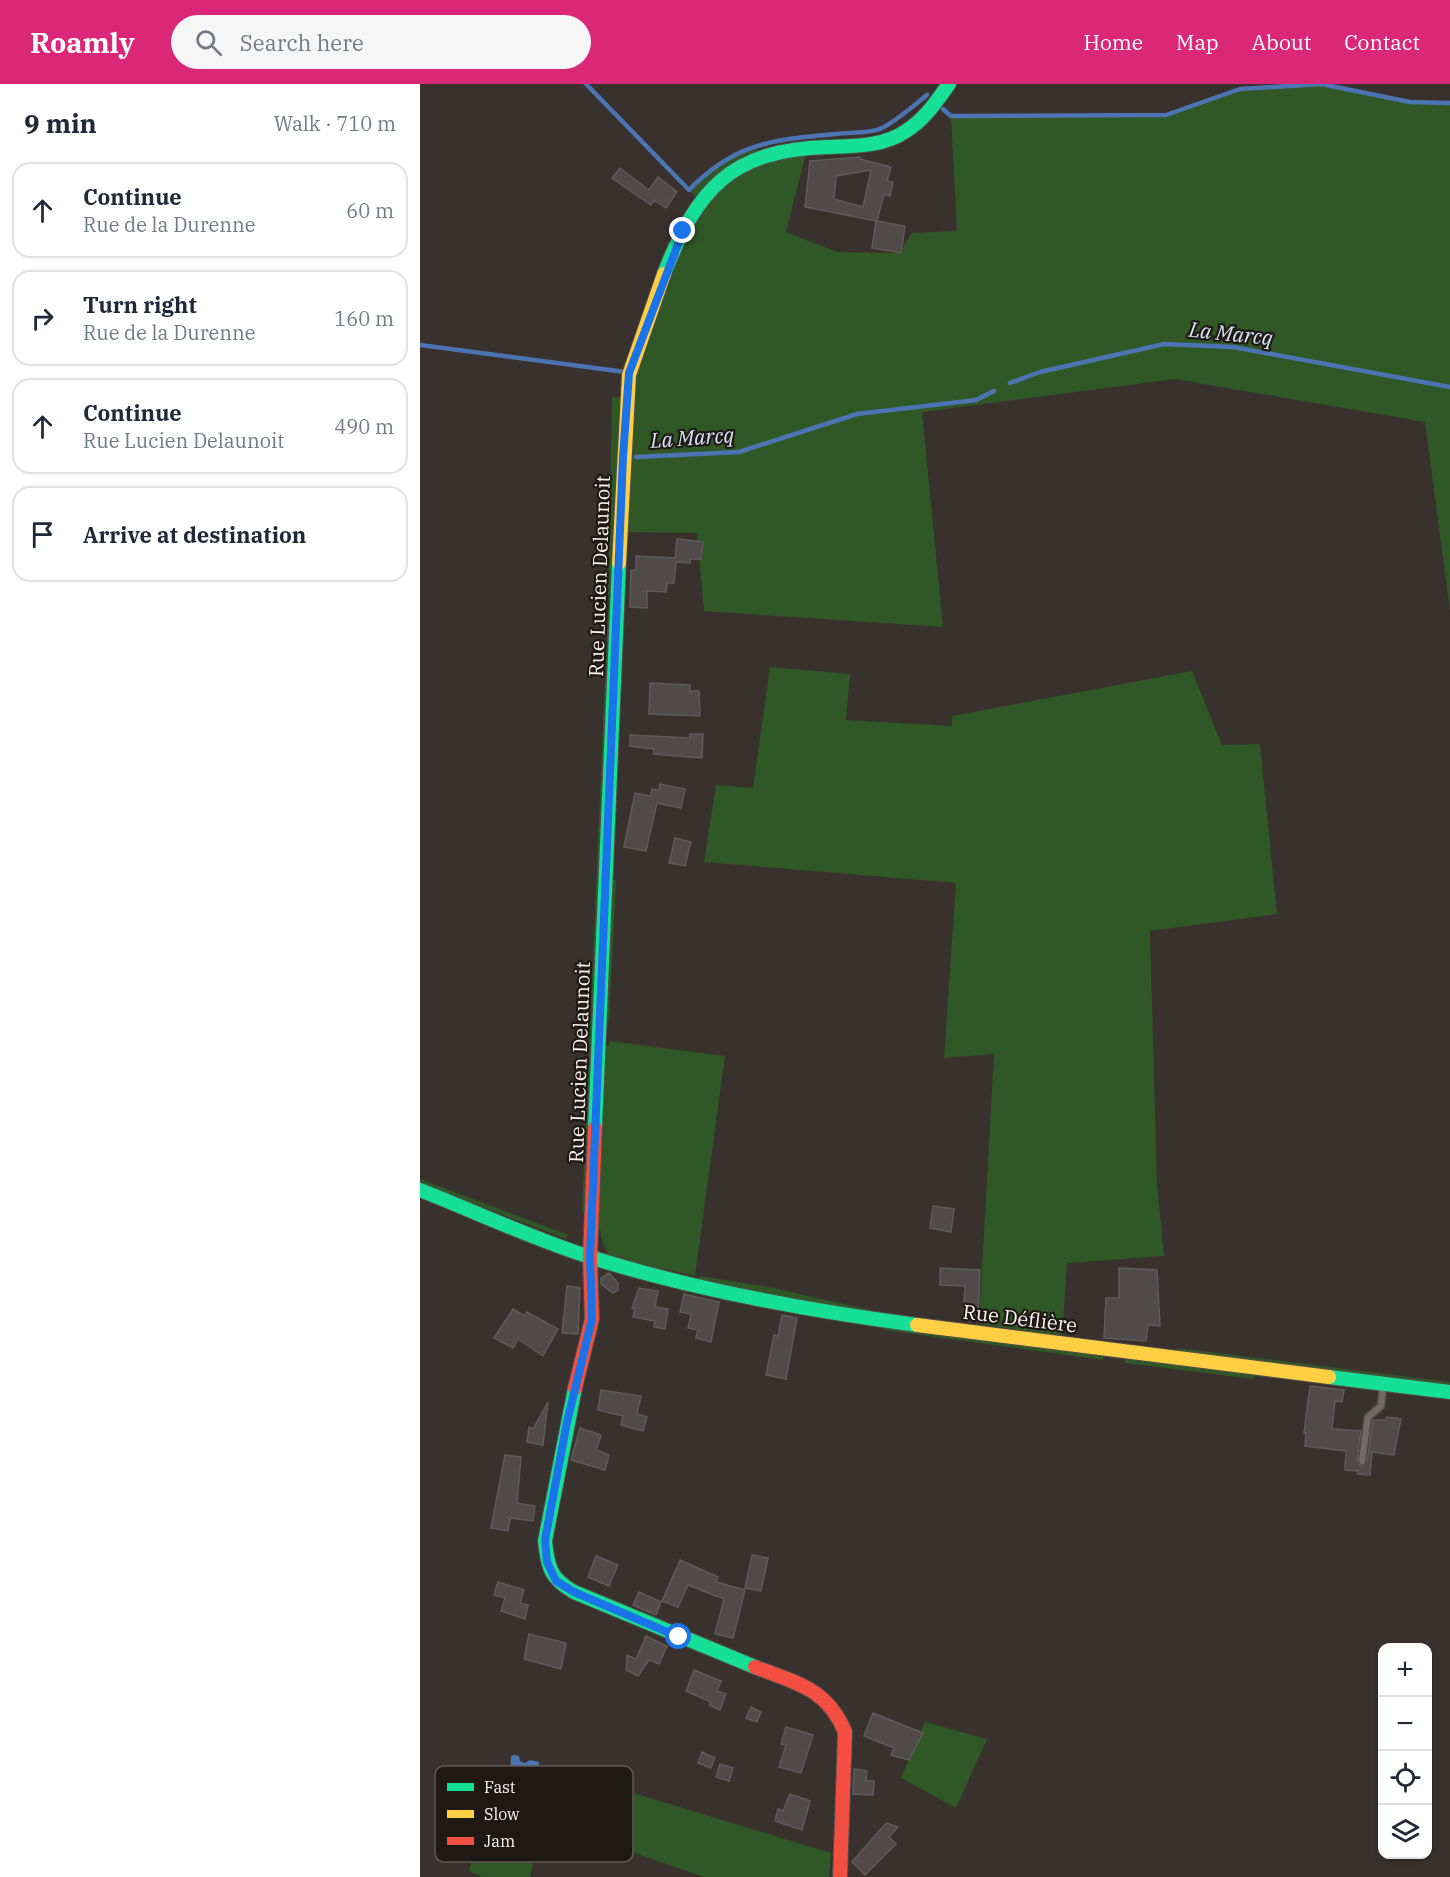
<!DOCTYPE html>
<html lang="en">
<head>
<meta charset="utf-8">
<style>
	:root { --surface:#fff; --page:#f6f6f7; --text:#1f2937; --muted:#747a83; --line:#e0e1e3; --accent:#db2777 }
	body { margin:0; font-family:"IBM Plex Serif",serif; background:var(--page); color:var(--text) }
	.controls { position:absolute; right:18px; bottom:18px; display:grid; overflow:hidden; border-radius:12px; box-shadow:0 2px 4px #0004 }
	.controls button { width:54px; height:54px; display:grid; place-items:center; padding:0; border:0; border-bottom:2px solid var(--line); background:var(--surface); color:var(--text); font:30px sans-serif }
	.stop { position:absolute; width:18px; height:18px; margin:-14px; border:4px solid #1a73e8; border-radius:50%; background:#fff }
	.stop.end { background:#1a73e8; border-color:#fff; box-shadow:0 2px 6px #0008 }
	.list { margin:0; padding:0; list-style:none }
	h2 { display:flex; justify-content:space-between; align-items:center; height:78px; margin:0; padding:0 24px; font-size:26px }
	h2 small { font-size:20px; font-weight:400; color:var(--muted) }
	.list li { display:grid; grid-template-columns:39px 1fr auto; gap:18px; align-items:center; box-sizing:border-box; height:96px; margin:0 12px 12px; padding:0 12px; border:2px solid var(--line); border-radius:18px }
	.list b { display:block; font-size:22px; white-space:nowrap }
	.list p { margin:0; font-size:20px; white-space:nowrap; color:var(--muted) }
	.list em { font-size:20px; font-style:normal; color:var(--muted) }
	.icon { flex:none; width:33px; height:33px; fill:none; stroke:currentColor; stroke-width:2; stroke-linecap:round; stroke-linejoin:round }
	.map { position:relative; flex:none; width:1030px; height:1793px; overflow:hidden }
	header { display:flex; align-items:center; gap:36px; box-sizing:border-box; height:84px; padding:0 30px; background:var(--accent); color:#fff }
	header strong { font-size:28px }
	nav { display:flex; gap:33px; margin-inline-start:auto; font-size:21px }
	.search { width:420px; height:54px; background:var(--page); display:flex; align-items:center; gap:15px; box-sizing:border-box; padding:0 21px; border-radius:33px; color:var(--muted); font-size:22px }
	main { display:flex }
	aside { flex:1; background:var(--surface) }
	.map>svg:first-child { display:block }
</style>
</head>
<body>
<header>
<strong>Roamly</strong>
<div class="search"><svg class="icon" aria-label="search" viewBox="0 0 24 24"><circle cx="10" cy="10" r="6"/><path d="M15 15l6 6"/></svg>Search here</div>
<nav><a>Home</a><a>Map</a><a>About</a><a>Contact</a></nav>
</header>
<main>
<aside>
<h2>9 min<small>Walk · 710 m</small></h2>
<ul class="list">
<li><svg class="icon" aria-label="ahead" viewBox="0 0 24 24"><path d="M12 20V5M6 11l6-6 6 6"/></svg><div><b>Continue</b><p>Rue de la Durenne</p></div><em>60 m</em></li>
<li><svg class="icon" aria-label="right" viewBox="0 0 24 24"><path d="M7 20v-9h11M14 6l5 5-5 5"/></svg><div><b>Turn right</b><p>Rue de la Durenne</p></div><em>160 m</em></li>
<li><svg class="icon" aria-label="ahead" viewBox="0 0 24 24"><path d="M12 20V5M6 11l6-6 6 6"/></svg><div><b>Continue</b><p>Rue Lucien Delaunoit</p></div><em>490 m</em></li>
<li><svg class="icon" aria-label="arrive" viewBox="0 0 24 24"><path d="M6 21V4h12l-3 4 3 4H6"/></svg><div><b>Arrive at destination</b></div></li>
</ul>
</aside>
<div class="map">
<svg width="1030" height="1793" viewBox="0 0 1030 1793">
	<rect width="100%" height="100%" fill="#38312d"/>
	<path fill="#305826" d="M901,0L990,18L1030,19V527L1005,338L755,295L502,328L523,543L284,527L277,449L202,448L209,289L248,182L310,87L387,65L366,148L417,168L479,169L492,149L537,147L531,32L746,31L820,5Z
		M336,61L339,68L275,113L271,108L301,77Z
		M192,313H201L193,512L188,510Z
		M188,527H193L167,1128L162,1127Z
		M350,583L430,590L426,636L532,642V632L772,587L802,661L840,660L857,830L730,847L737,1100L744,1172L647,1179L642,1253L559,1240L574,970L524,974L536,799L284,778L296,701L333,704Z
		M192,794L196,797L189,938L185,939Z
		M190,957L305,972L275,1192L189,1173L181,1154V1147H177L185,962H189Z
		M0,1095L148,1151L146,1155L0,1099Z
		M280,1192L353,1204L451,1226V1230L280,1196Z
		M463,1243L684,1270L683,1276L464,1246Z
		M757,1264L1030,1298V1302L757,1267Z
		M705,1273L881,1297L835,1292L834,1295L705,1279Z
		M505,1638L567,1655L536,1724L481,1694Z
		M184,1700L411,1769L409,1793H284L174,1755Z
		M67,1722L122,1735L110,1793H62L49,1787Z"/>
	<path fill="#4d74b2" d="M94,1671L99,1672L100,1677L105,1679L110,1676L119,1678L117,1693L114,1696L90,1692L91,1672Z"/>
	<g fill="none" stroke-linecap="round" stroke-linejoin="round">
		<path stroke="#4d74b2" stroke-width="4.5" d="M166,0L269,106C316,58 353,56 416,50C429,48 450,50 462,44C478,36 493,22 507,11
			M523,25L531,32L746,31L820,5L901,0L990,18L1030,19
			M0,261L205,288
			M590,299L620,288L744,260L813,263L1030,303
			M216,373L319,368L437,330L556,316L574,307"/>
	</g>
	<path fill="#504a4a" stroke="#605a59" stroke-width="1.5" fill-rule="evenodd" d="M440,73V75L471,83L467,97L473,98L470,112L464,110L457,137L485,142L481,169L452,164L456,137L385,123L390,77ZM451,86L443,123L414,115L416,92Z
		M200,84L229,106L238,93L257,108L246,124L234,116L231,121L192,94Z
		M257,455L283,458L281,475H270V479L256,478L254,499H247L246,508L227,507V524L210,523L211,486H216V472L255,474Z
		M230,599L270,601V607H279L280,632L229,630Z
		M270,650H283L282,674L234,670V665L210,662V651L270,654Z
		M240,700L265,705L261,724L237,719L226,767L204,763L215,709L231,712L232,705L239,706Z
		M255,754L271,758L265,782L249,779Z
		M513,1122L534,1125L531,1148L510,1144Z
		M520,1184L560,1186L558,1238L543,1236L545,1202L520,1201Z
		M699,1184L737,1186L740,1242L728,1241L726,1257L684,1254L686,1214H699Z
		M189,1189L198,1199V1206L193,1209L181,1200V1194Z
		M147,1202L160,1204L158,1250L142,1249Z
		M219,1204L238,1207L235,1223L248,1225L245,1245L234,1243L235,1237L213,1233L215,1225L212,1224Z
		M264,1210L299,1218L291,1258L276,1254L278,1246L268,1244L271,1230L260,1228Z
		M93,1225L105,1232L107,1228L138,1245L123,1272L98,1255L93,1264L74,1254Z
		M362,1231L377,1234L366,1295L346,1291L354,1251L358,1252Z
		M890,1302L924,1306L922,1318L915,1317L912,1345L941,1347L937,1376L941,1382L947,1378L953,1336H966L967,1333L981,1335L974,1371L952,1368L950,1391L938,1390V1387L925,1386L926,1367L885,1362L886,1349H884Z
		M181,1306L221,1312L217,1330L227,1333L223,1347L201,1341L203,1332L178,1326Z
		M128,1318L123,1361L107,1358L109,1343L113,1345Z
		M160,1344L181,1351L176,1366L189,1371L185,1386L151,1376Z
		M85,1371L101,1373L97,1419L115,1422L113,1437L90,1434L88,1447L71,1444Z
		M332,1471L348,1474L341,1507L325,1504Z
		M176,1472L198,1481L189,1502L168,1493Z
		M260,1476L298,1493L296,1498L325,1506L313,1554L295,1550L304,1515L268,1501L258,1523L242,1517Z
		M78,1498L104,1506L100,1519L108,1521L105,1535L81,1527L85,1514L74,1511Z
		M219,1508L241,1518L236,1531L213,1521Z
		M109,1550L146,1559L141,1585L104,1575Z
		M226,1552L247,1562L239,1580L229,1576L218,1592L206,1586L207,1571L216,1575Z
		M274,1586L301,1597L297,1607L306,1610L300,1626L289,1621L291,1618L266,1607Z
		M331,1623L341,1628L337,1638L326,1634Z
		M453,1629L503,1649L489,1676L471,1671L474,1664L444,1652Z
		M366,1643L393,1651L381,1689L359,1683L366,1661L361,1660Z
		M282,1668L295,1674L291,1684L278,1679Z
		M300,1680L313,1684L309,1697L296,1693Z
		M434,1685L447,1687L446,1697H454L453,1711L433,1710Z
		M370,1710L390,1717L382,1746L355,1737L358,1725L363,1727Z
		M466,1739L478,1743L469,1753L476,1760L445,1791L432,1778Z"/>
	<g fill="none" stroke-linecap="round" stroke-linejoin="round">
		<defs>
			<path id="lane" d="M942,1377L948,1333L961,1322L963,1301"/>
			<path id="fast" d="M244,190C277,105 311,66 407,63C433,62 463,63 486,47C505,35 516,18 529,0
				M175,1044L199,479
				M0,1106C56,1128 113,1155 170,1173C271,1205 392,1227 497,1241
				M909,1293L1030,1308
				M155,1304L125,1457C128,1484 130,1494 154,1508L335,1583"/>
			<path id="slow" d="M199,479L209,291L244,190
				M497,1241L909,1293"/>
			<path id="jam" d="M155,1304L172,1235L170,1173L175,1044
				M335,1583C376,1599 407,1604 425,1648L420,1793"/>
		</defs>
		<use href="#lane" stroke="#534d49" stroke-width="9"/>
		<use href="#fast" stroke="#534d49" stroke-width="16"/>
		<use href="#slow" stroke="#534d49" stroke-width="16"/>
		<use href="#jam" stroke="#534d49" stroke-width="16"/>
		<use href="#lane" stroke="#746869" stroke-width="6"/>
		<use href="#fast" stroke="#16e098" stroke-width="14"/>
		<use href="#slow" stroke="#ffcf43" stroke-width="14"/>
		<use href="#jam" stroke="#f24e42" stroke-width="14"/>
	</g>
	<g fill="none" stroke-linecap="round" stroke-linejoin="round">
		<path stroke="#1a73e8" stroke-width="8" d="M259,1553L154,1508L136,1497L127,1478L125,1456L147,1338L172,1235L170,1173L203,373L209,289L263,147"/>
	</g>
	<g text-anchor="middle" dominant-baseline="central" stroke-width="4.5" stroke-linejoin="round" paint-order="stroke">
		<g font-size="20" fill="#fcf3ee" stroke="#1f1915">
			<text transform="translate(179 492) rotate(-88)">Rue Lucien Delaunoit</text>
			<text transform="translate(159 978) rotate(-88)">Rue Lucien Delaunoit</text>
			<text transform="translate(600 1234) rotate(7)">Rue Déflière</text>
		</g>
		<g font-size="21" font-style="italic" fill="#d8e5f8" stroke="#1f1915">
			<text transform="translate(811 249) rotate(6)">La Marcq</text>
			<text transform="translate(272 353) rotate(-4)">La Marcq</text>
		</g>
	</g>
	<rect x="15" y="1682" width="198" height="96" rx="9" fill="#1f1915" stroke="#615a56" stroke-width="1.5"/>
	<rect x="27" y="1699" width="27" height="8" fill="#16e098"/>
	<rect x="27" y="1726" width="27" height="8" fill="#ffcf43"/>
	<rect x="27" y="1753" width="27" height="8" fill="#f24e42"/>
	<g font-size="16" fill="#fcf3ee">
		<text x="64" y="1709">Fast</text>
		<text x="64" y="1736">Slow</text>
		<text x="64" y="1763">Jam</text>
	</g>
</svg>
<div class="controls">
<button>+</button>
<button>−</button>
<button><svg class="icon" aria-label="locate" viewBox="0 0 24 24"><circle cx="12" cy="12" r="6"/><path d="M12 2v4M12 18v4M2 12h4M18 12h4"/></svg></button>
<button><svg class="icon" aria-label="layers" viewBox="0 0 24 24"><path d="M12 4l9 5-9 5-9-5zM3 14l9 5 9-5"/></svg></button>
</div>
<div class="stop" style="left:259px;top:1553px"></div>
<div class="stop end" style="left:263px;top:147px"></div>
</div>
</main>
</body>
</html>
